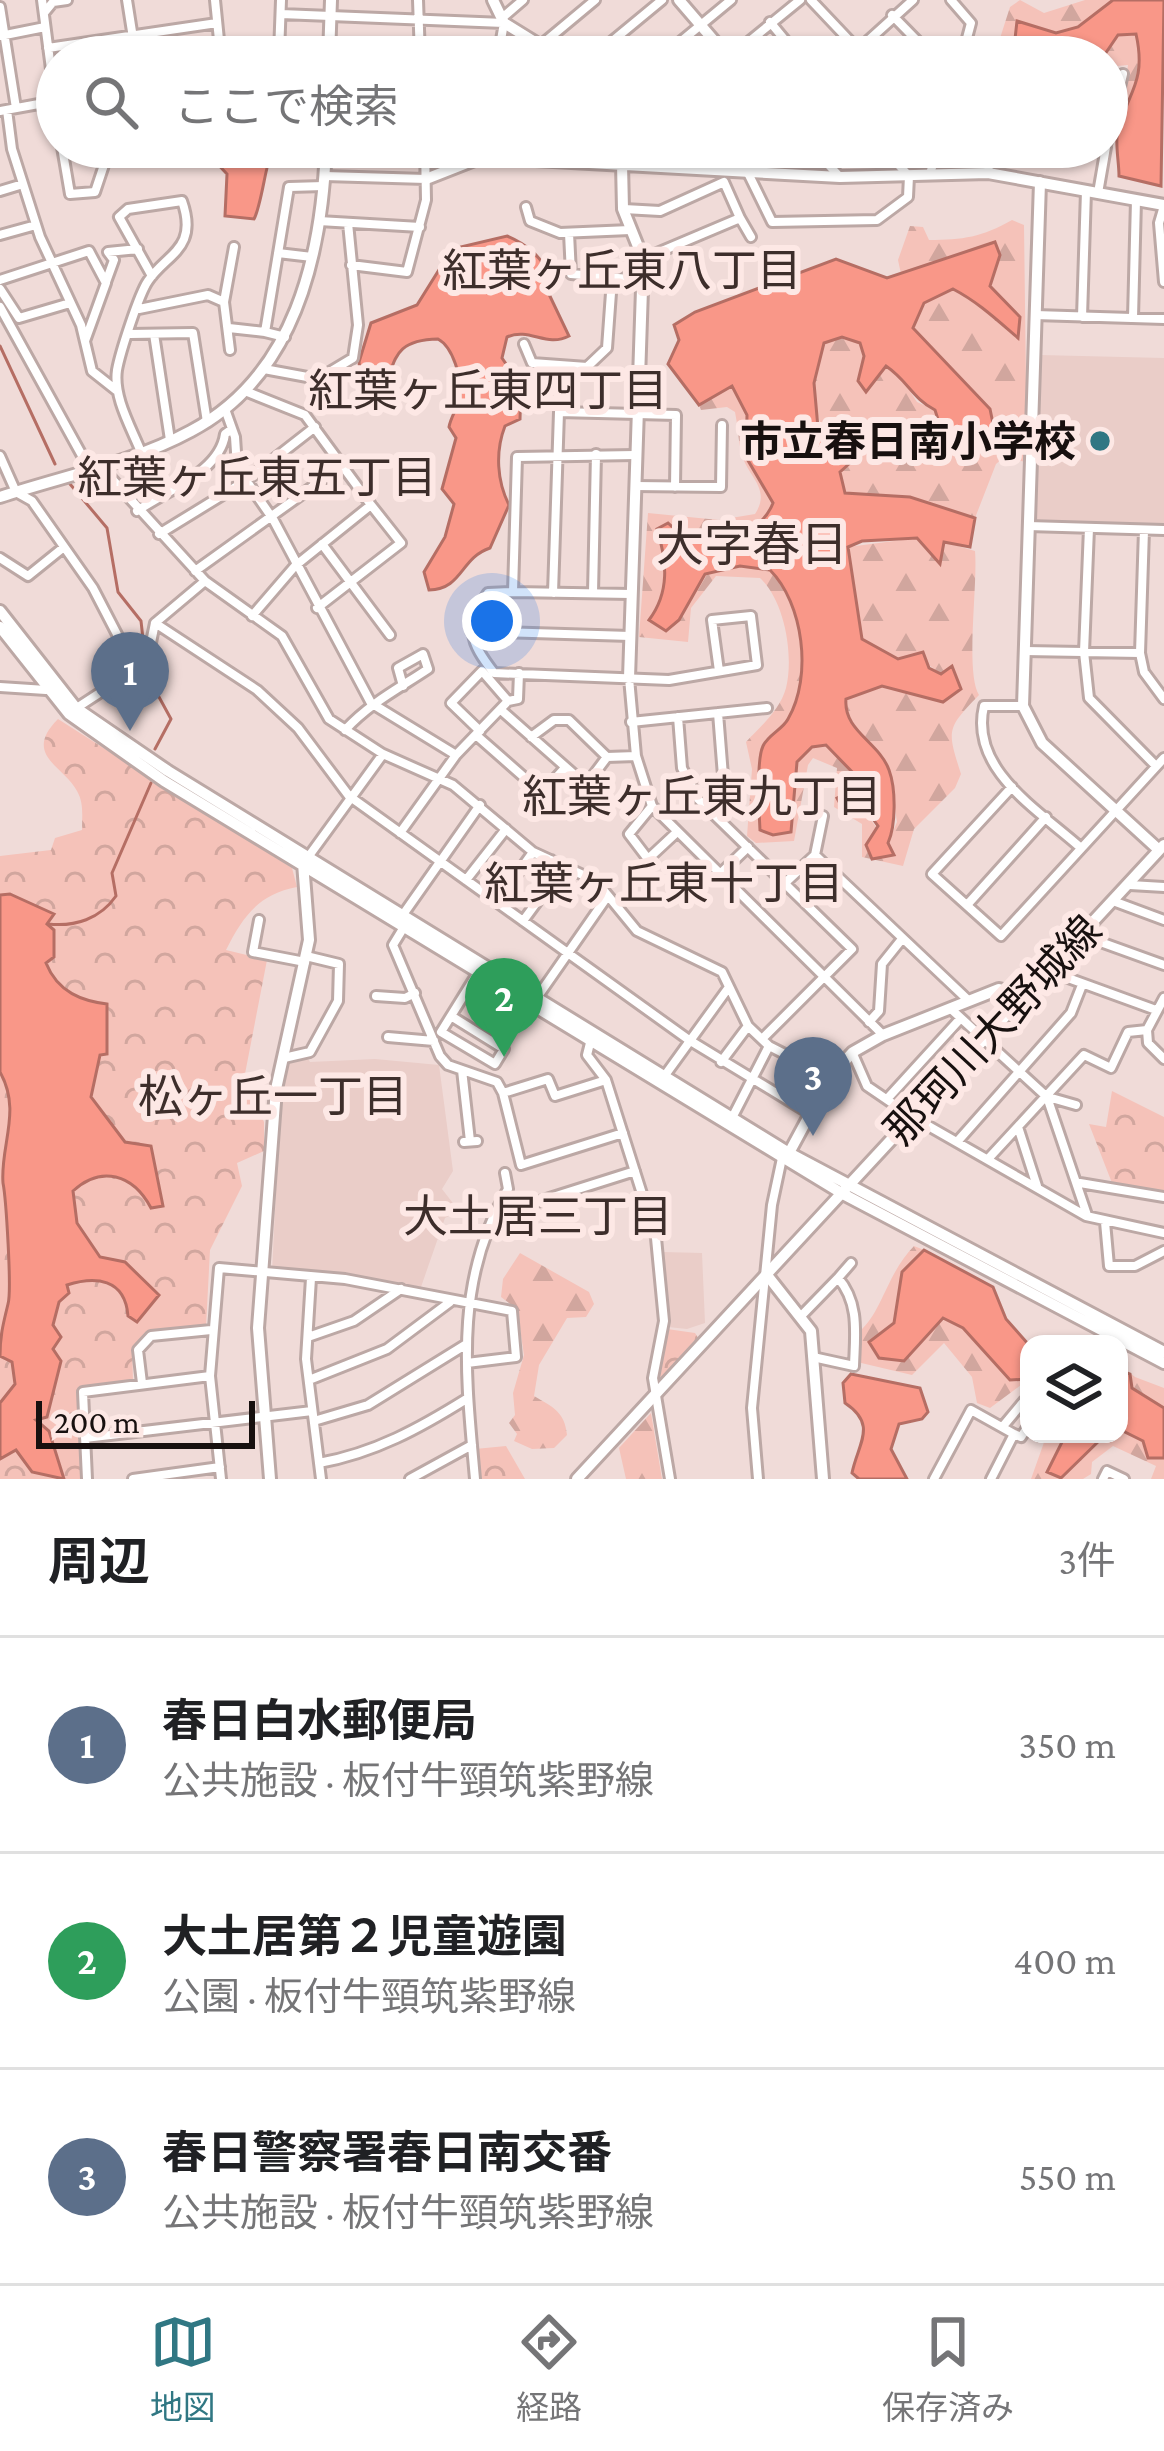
<!DOCTYPE html>
<html lang="ja">
<head>
<meta charset="utf-8">
<style>
	:root { --surface:#fff; --page:#f6f6f6; --text:#202124; --muted:#757577; --line:#e0e0e0; --accent:#307783 }
	body { margin:0; font-family:"Crimson Pro","Noto Sans JP",serif; background:var(--page); color:var(--text) }
	.controls { position:absolute; right:36px; bottom:36px; display:grid; overflow:hidden; border-radius:24px; box-shadow:0 3px 9px #0004 }
	.controls button { width:108px; height:108px; display:grid; place-items:center; padding:0; border:0; border-bottom:3px solid var(--line); background:var(--surface); color:var(--text); font:60px sans-serif }
	.scale { position:absolute; left:36px; bottom:30px; width:219px; box-sizing:border-box; padding-left:12px; border:6px solid #17100f; border-top:0; font-size:33px; line-height:42px; white-space:nowrap; color:#17100f; -webkit-text-stroke:9px #fde8e5; paint-order:stroke }
	.you { position:absolute; left:492px; top:621px; width:42px; height:42px; margin:-30px; border:9px solid #fff; border-radius:50%; background:#1a73e8; box-shadow:0 0 0 18px #1a73e833 }
	.badge { display:grid; place-items:center; width:78px; height:78px; border-radius:50%; background:var(--accent); color:#fff; font-size:39px; font-weight:700 }
	.pin { position:absolute; translate:-50% -99px; filter:drop-shadow(0 3px 6px #0008) }
	.pin::after { content:''; position:absolute; top:63px; width:42px; height:36px; background:inherit; clip-path:polygon(0 0,100% 0,50% 100%) }
	.list { margin:0; padding:0; list-style:none }
	h2 { display:flex; justify-content:space-between; align-items:center; height:156px; margin:0; padding:0 48px; font-size:51px }
	h2 small { font-size:39px; font-weight:400; color:var(--muted) }
	.list li { display:grid; grid-template-columns:78px 1fr auto; gap:36px; align-items:center; box-sizing:border-box; height:216px; padding:0 48px; border-top:3px solid var(--line) }
	.list b { display:block; font-size:45px; white-space:nowrap }
	.list p { margin:0; font-size:39px; white-space:nowrap; color:var(--muted) }
	.list em { font-size:39px; font-style:normal; color:var(--muted) }
	.icon { flex:none; width:66px; height:66px; fill:none; stroke:currentColor; stroke-width:2; stroke-linecap:round; stroke-linejoin:round }
	.map { position:relative; flex:none; width:1164px; height:1479px; overflow:hidden }
	.search { position:absolute; background:var(--surface); box-shadow:0 3px 9px #0004; left:36px; right:36px; top:36px; height:132px; display:flex; align-items:center; gap:30px; box-sizing:border-box; padding:0 42px; border-radius:66px; color:var(--muted); font-size:45px }
	.sheet { height:804px; background:var(--surface) }
	nav { display:flex; justify-content:space-around; align-items:center; box-sizing:border-box; height:168px; border-top:3px solid var(--line); background:var(--surface); font-size:33px; color:var(--muted) }
	nav a { display:grid; justify-items:center; gap:6px }
	nav .on { color:var(--accent) }
	.map>svg:first-child { display:block }
</style>
</head>
<body>
<div class="map">
<svg width="1164" height="1479" viewBox="0 0 1164 1479">
	<defs>
		<pattern id="forest-firs" width="22" height="20" patternUnits="userSpaceOnUse" patternTransform="scale(3)"><rect width="22" height="20" fill="#f5c2b9"/><path d="M5 1l3.5 6h-7zM16 11l3.5 6h-7z" fill="#d1a69e"/></pattern>
		<pattern id="park-crowns" width="20" height="18" patternUnits="userSpaceOnUse" patternTransform="scale(3)"><rect width="20" height="18" fill="#f5c2b9"/><path d="M2 6a3 3 0 1 1 6 0M12 15a3 3 0 1 1 6 0" fill="none" stroke="#d1a69e"/></pattern>
	</defs>
	<rect width="100%" height="100%" fill="#f0dbd8"/>
	<path fill="#eacdc8" d="M1040,355L1164,358V527L1034,523Z
		M307,1057L310,1062L375,1059L439,1065L453,1171L442,1189L459,1211L445,1218L421,1287L343,1274L272,1272L281,1090L289,1059Z
		M663,1252L702,1253L705,1323L687,1329L668,1327Z"/>
	<path fill="url(#forest-firs)" d="M1020,0L1044,13L1085,0H1113L1078,27L1056,33L1018,21L1013,57H994L1010,7Z
		M1136,34C1144,69 1135,102 1117,134L1128,65L1107,67L1103,57L1118,35Z
		M1012,220L1024,225L1027,462L1003,458L996,464L975,518L910,497L846,493L840,472L850,464C814,432 804,388 823,343L842,337L861,343L864,356L858,381L873,382L886,366L900,376L917,402L935,410L953,431L995,438L990,409L913,328L924,303L953,289C978,303 995,319 1017,337L1020,317L990,286L995,243L901,274L898,260L910,226L923,227L929,240C963,240 982,237 1012,220Z
		M732,385L747,415L746,457L773,503C760,538 712,539 679,535C662,561 671,593 651,616L679,620L704,574L740,566L770,570C803,603 815,680 786,721C779,731 766,738 762,750C758,767 761,789 759,807L791,832L796,762L812,747L826,745L858,778L850,792L888,843L897,822L889,770L846,715V698L882,686L943,702L941,674L918,657L898,659L862,639L848,547L917,538L940,563L944,542L975,551C978,585 965,672 979,695C946,729 947,730 961,774L955,788L914,829L903,866L862,857V824L834,807L837,768L813,758L808,765L794,841L756,843L747,836L752,769L746,742C761,726 780,710 786,688C794,656 785,601 760,578L716,576L691,608L688,642L639,637L648,513L719,520L755,514C772,488 747,477 741,452C738,439 738,426 735,412L727,407L701,410L699,405Z
		M914,1246L924,1250L902,1272L894,1323L904,1361L943,1318L963,1328L1010,1380L1029,1379L990,1408L977,1403L972,1377L944,1343L912,1375L857,1362L859,1332C883,1311 886,1275 914,1246Z
		M520,1253L589,1292L594,1304L586,1317L567,1318L539,1365L534,1396C553,1407 565,1412 567,1435L554,1448L532,1449L514,1441L517,1434L509,1423L515,1415L513,1393L524,1355L517,1309L501,1297L503,1279Z
		M1119,1364L1135,1377L1164,1388V1408L1132,1388L1130,1375Z
		M651,1413L662,1479H626L619,1448Z
		M1119,1429L1144,1441L1148,1458H1164V1479H1151L1156,1466L1113,1446L1092,1462L1091,1474L1083,1479H1031L1047,1434H1066L1048,1471L1061,1478L1100,1437L1119,1434Z"/>
	<path fill="url(#park-crowns)" d="M58,719L292,868L297,887C259,894 243,916 226,950L267,960L244,1079L264,1122V1151L237,1163L242,1186L210,1250L206,1327L148,1331L132,1350L133,1380L79,1390L81,1479H0V856L51,850L55,838L82,830C82,816 84,803 77,791C64,766 22,755 58,719Z
		M1112,1091L1164,1117V1194L1112,1183L1089,1124L1106,1127Z
		M667,1329L695,1333L700,1341L662,1382L658,1371Z
		M506,1446L525,1479H478L475,1449Z"/>
	<path fill="#f99788" stroke="#b56e64" stroke-width="3" d="M1113,0H1164L1161,186L1119,176C1119,164 1116,149 1117,137C1123,96 1148,87 1136,34L1118,35L1103,57H1013L1017,21L1056,33L1078,27Z
		M226,147L295,149C288,156 277,155 269,162C266,165 261,206 254,219L225,216L227,174L211,157Z
		M507,236C528,245 540,256 551,276L547,290L569,336C546,348 530,327 507,337L502,358L521,386L520,419L505,426C495,452 497,481 509,505L490,548C460,558 463,589 429,590L424,572L445,537L454,504L442,489L456,438L449,427C451,416 459,406 460,396C462,378 453,347 438,339C378,340 403,378 369,405L363,402L359,362L371,323L417,305L452,249Z
		M995,242L1000,255L990,286L1020,317L1018,338C997,320 978,302 953,289L924,303L913,328L990,409L996,438L984,442L970,432H942L935,410C912,398 908,381 886,366L866,392L858,381L864,356L860,343L842,337L824,343L814,383L818,428L850,463L840,472L845,493L910,497L975,518L970,547L944,542L940,564L917,538L862,541L848,547L862,639L898,659L923,652L929,668L941,674L952,666L961,689L943,702L882,686L846,699C843,731 879,742 889,770C896,789 896,825 888,843L894,855L872,859L866,845L878,826L863,805L843,809L837,798L850,791L858,778L826,745L812,747L797,762L791,832L773,835L760,830C759,812 756,761 763,746C768,735 783,729 788,719C813,676 803,603 770,570L740,566L705,574L679,620L666,631L649,620C670,592 667,561 657,529L668,523C682,537 692,537 711,537L718,530C742,537 764,526 773,503L746,457L747,415L732,386L699,405L668,364L679,340L674,325L695,312L836,259L887,278Z
		M10,894L54,914L47,924L54,930V957L46,963C58,993 83,1001 107,1004V1054L100,1055L91,1097L125,1142L151,1146L163,1206L151,1208C133,1174 101,1165 73,1191L77,1223L100,1257L125,1262L159,1295L137,1322L128,1316C125,1278 95,1276 67,1285L69,1293L59,1302L53,1325L61,1337L53,1349L61,1361L47,1417L36,1420L49,1431L64,1479L32,1472L16,1450L0,1459V1403L15,1384L12,1362L0,1356C0,1334 4,1321 8,1304C12,1291 6,1198 3,1183C0,1145 22,1111 0,1072V895Z
		M924,1250L993,1287L1006,1319L1029,1345V1379L1010,1380L963,1328L943,1318L904,1361L879,1358L869,1342L894,1323L902,1272Z
		M1119,1370L1130,1374L1132,1388L1164,1408V1458H1148L1143,1441L1119,1429Z
		M851,1374L920,1388L928,1412L922,1419L899,1424L891,1449L907,1479H859L852,1473C858,1443 878,1425 845,1403L843,1383Z
		M1066,1434H1106L1061,1478L1047,1472Z"/>
	<g fill="none" stroke-linecap="round" stroke-linejoin="round">
		<path stroke="#b56e64" stroke-width="3" d="M0,346L55,464
			M70,484L107,528L118,592L141,621L147,675L171,719L155,749
			M48,924C75,927 100,919 116,896L112,873L151,783"/>
		<defs>
			<path id="street" d="M42,0L57,115
				M127,0L136,57
				M418,0L420,57
				M811,0L865,57
				M951,0L971,23L962,57
				M0,7L16,108
				M44,13L53,2L67,0
				M281,14L504,23L498,57
				M892,15L933,57
				M502,18L523,0
				M770,22L799,57
				M0,36L45,27
				M541,45L595,0
				M48,48L217,23
				M241,54L358,57
				M279,54L281,0
				M207,57L219,40L215,0
				M593,57L662,0
				M662,57L731,0
				M730,57L800,0
				M850,57L913,0
				M7,110L12,149L40,237L81,325L92,371L116,390
				M0,111L55,101
				M1107,142L1123,74
				M62,147L70,194L95,192L104,165L102,147
				M572,147L576,162
				M616,147L622,164
				M812,147L839,176
				M461,155L464,147
				M729,169L750,147
				M747,171L772,222L877,220L908,197L909,176L882,147
				M988,173L991,147
				M930,174L938,147
				M325,176L426,179
				M0,191L23,184
				M1098,193L1106,147
				M1164,206L1159,223L1164,282
				M526,207L530,221L560,233L630,230
				M624,209L660,211L724,182L740,218L643,259
				M740,218L751,237
				M319,221L420,227
				M569,233L571,274L641,280
				M0,235L36,225
				M278,253L312,257
				M351,265L407,272L426,200L425,147
				M0,280L89,251L106,283L85,341
				M106,282L114,260L108,252L138,249
				M0,289L19,318L70,303
				M0,307L90,470
				M139,309L208,295L224,302
				M1035,315L1164,319
				M1082,317L1086,191
				M1133,318L1136,200
				M229,328L265,332
				M130,334L193,333L207,422
				M154,334L170,440
				M285,337L265,332L289,187L324,186
				M524,344L532,363L587,367L607,348L612,279
				M230,350L224,302L234,247
				M264,369L318,379L353,358L358,325L348,223
				M245,391L305,415L371,505L295,566L252,616
				M225,409L235,437L237,467L273,519L371,703L456,755
				M141,452C131,427 113,397 117,370C120,353 139,294 148,281C166,254 199,249 182,201L128,209L119,217L152,276
				M0,456L16,492L32,501L93,588L135,669
				M102,468L205,581L282,636L329,719L383,754L453,785L533,852L596,881L637,931L722,972L748,1026L769,1046L830,1077
				M635,486L721,487L722,425
				M137,511C167,490 220,472 225,434L232,429
				M1028,526L1164,530
				M1089,528L1084,652L1089,698L1156,766
				M1144,530L1140,653L1144,672L1164,699
				M159,534L247,480L315,427
				M322,544L390,635
				M0,558L28,576L64,547
				M195,571L340,467
				M513,592L488,593C465,627 469,641 494,673L669,680L757,665L751,616L712,620L719,671
				M553,593L559,412L676,415L675,487
				M593,593L596,454
				M631,594L513,592L517,457L635,455
				M317,608L401,543L371,505
				M155,623L257,690L298,728L349,796L689,1040L809,1113
				M471,631L630,636
				M1025,651L1140,653
				M629,678L636,756L652,806L883,1035
				M0,687L46,690
				M1023,706H984C969,770 1040,811 1081,848
				M75,709L147,662L155,623L205,581
				M501,710L586,785L607,757
				M678,717L682,768L698,799L852,949L762,1039
				M631,722L767,708
				M345,730C370,703 398,689 428,669L423,654L398,668L403,686
				M480,731L451,703L482,671L508,701
				M476,735L542,793L564,769
				M531,737L554,720H569L607,757
				M607,757L636,756
				M1012,787L932,874L1001,936L1164,758
				M652,806L629,834L648,859L677,832
				M715,814L725,801L718,713
				M400,833L456,755L508,701L518,699L519,673
				M815,855L823,816
				M306,860L383,754
				M720,874L748,847
				M466,880L506,829
				M786,882L815,855L968,1000
				M1130,885L1164,887
				M1113,901L1164,920
				M497,902L533,852
				M967,905L1046,817
				M402,916L480,805
				M259,920L253,952L305,962
				M523,921L556,876L551,860
				M404,927L393,945L440,1056L448,1065L497,1082L503,1093
				M1081,935L1164,965
				M1046,970L1156,1010
				M376,996L405,998L415,993
				M1164,998L1147,1030L1148,1043L1164,1059
				M536,999L607,897
				M951,1009L1047,1097L1087,1215
				M451,1016L504,1049L495,1064L441,1032L477,974
				M869,1022L879,1011L882,964L902,939
				M388,1037L434,1041
				M590,1043L587,1055L606,1080L656,1238L664,1321L653,1378L670,1479
				M853,1054L867,1086L911,1116L1086,1216L1164,1233
				M284,1058L310,1052L338,1001L339,964L306,956
				M721,1062L748,1026
				M462,1070L470,1141
				M663,1078L729,987
				M606,1080L555,1096L548,1079L503,1093L521,1165L623,1133
				M1048,1097L1076,1105
				M887,1099L960,1019
				M732,1118L769,1046
				M1018,1127L1037,1186
				M464,1142L477,1141
				M957,1142L1071,1013L1082,985
				M988,1159L1084,1055L1111,1068L1128,1032L1147,1030
				M1080,1183L1164,1197
				M537,1202L635,1171
				M1105,1222L1109,1266H1135L1164,1251
				M311,1278L306,1359L321,1479
				M838,1278L851,1263
				M803,1314L838,1278C860,1303 855,1335 854,1366L813,1357
				M308,1337L354,1321L401,1289
				M309,1380L387,1349L450,1302
				M142,1383L138,1350L151,1336L211,1330
				M314,1421L368,1405L465,1345
				M1004,1425L1024,1401
				M1014,1434L1021,1437L1029,1425
				M85,1438L312,1411
				M319,1463C375,1453 420,1428 468,1398
				M87,1479L83,1392L210,1376
				M133,1479L220,1467
				M221,1479L210,1376L219,1268L345,1279L512,1311L516,1357L467,1363
				M410,1479L472,1445
				M475,1479C466,1377 453,1281 508,1189L505,1173
				M758,1479L752,1408L772,1205L782,1158
				M934,1479L971,1410L1014,1434L991,1479
				M1103,1479L1107,1471L1124,1479"/>
			<path id="secondary" d="M493,0L504,23L559,57
				M679,0L728,57
				M329,57L331,0
				M685,147L708,167
				M622,164L623,209L643,259L629,678
				M426,179L482,157L840,177L988,173L1164,205
				M1040,182L1023,706L1042,743L1159,850
				M0,497C63,476 132,463 191,431C295,376 322,256 326,147
				M0,611L76,708L168,771L789,1153L1164,1352
				M0,627L69,714L164,781L843,1194L1164,1363
				M789,1153L830,1077L853,1052L883,1035L999,989L1023,995
				M767,1275L811,1331L823,1479
				M270,1479L258,1328L276,1089L309,940L303,863
				M577,1479L1164,845"/>
		</defs>
		<use href="#street" stroke="#bca8a5" stroke-width="14"/>
		<use href="#secondary" stroke="#bca8a5" stroke-width="16"/>
		<use href="#street" stroke="#fff" stroke-width="8"/>
		<use href="#secondary" stroke="#fff" stroke-width="10"/>
	</g>
	<circle fill="#307783" stroke="#fde8e5" stroke-width="4.5" cx="1100" cy="441" r="12"/>
	<g text-anchor="middle" dominant-baseline="central" stroke-width="12" stroke-linejoin="round" paint-order="stroke">
		<g font-size="42" font-weight="bold" fill="#17100f" stroke="#fde8e5" text-anchor="end">
			<text x="1076" y="441">市立春日南小学校</text>
		</g>
		<g font-size="42" fill="#17100f" stroke="#fde8e5">
			<text transform="translate(993 1030) rotate(-47)">那珂川大野城線</text>
		</g>
		<g font-size="45" fill="#3d2e2b" stroke="#fde8e5">
			<text x="622" y="271">紅葉ヶ丘東八丁目</text>
			<text x="488" y="391">紅葉ヶ丘東四丁目</text>
			<text x="257" y="478">紅葉ヶ丘東五丁目</text>
			<text x="702" y="797">紅葉ヶ丘東九丁目</text>
			<text x="664" y="884">紅葉ヶ丘東十丁目</text>
			<text x="273" y="1097">松ヶ丘一丁目</text>
			<text x="538" y="1217">大土居三丁目</text>
		</g>
		<g font-size="48" fill="#3d2e2b" stroke="#fde8e5">
			<text x="752" y="544">大字春日</text>
		</g>
	</g>
</svg>
<div class="controls">
<button><svg class="icon" aria-label="layers" viewBox="0 0 24 24"><path d="M12 4l9 5-9 5-9-5zM3 14l9 5 9-5"/></svg></button>
</div>
<div class="scale">200 m</div>
<div class="you"></div>
<div class="pin badge" style="left:130px;top:731px;background:#5c6f8a">1</div>
<div class="pin badge" style="left:504px;top:1057px;background:#2e9e5b">2</div>
<div class="pin badge" style="left:813px;top:1136px;background:#5c6f8a">3</div>
<div class="search"><svg class="icon" aria-label="search" viewBox="0 0 24 24"><circle cx="10" cy="10" r="6"/><path d="M15 15l6 6"/></svg>ここで検索</div>
</div>
<section class="sheet">
<h2>周辺<small>3件</small></h2>
<ul class="list">
<li><span class="badge" style="background:#5c6f8a">1</span><div><b>春日白水郵便局</b><p>公共施設 · 板付牛頸筑紫野線</p></div><em>350 m</em></li>
<li><span class="badge" style="background:#2e9e5b">2</span><div><b>大土居第２児童遊園</b><p>公園 · 板付牛頸筑紫野線</p></div><em>400 m</em></li>
<li><span class="badge" style="background:#5c6f8a">3</span><div><b>春日警察署春日南交番</b><p>公共施設 · 板付牛頸筑紫野線</p></div><em>550 m</em></li>
</ul>
</section>
<nav>
<a class="on"><svg class="icon" aria-label="map" viewBox="0 0 24 24"><path d="M3 6l6-2 6 2 6-2v14l-6 2-6-2-6 2zM9 4v14M15 6v14"/></svg>地図</a>
<a><svg class="icon" aria-label="directions" viewBox="0 0 24 24"><path d="M12 3l9 9-9 9-9-9zM9 14v-3h6M13 9l2 2-2 2"/></svg>経路</a>
<a><svg class="icon" aria-label="saved" viewBox="0 0 24 24"><path d="M7 4h10v16l-5-4-5 4z"/></svg>保存済み</a>
</nav>
</body>
</html>
